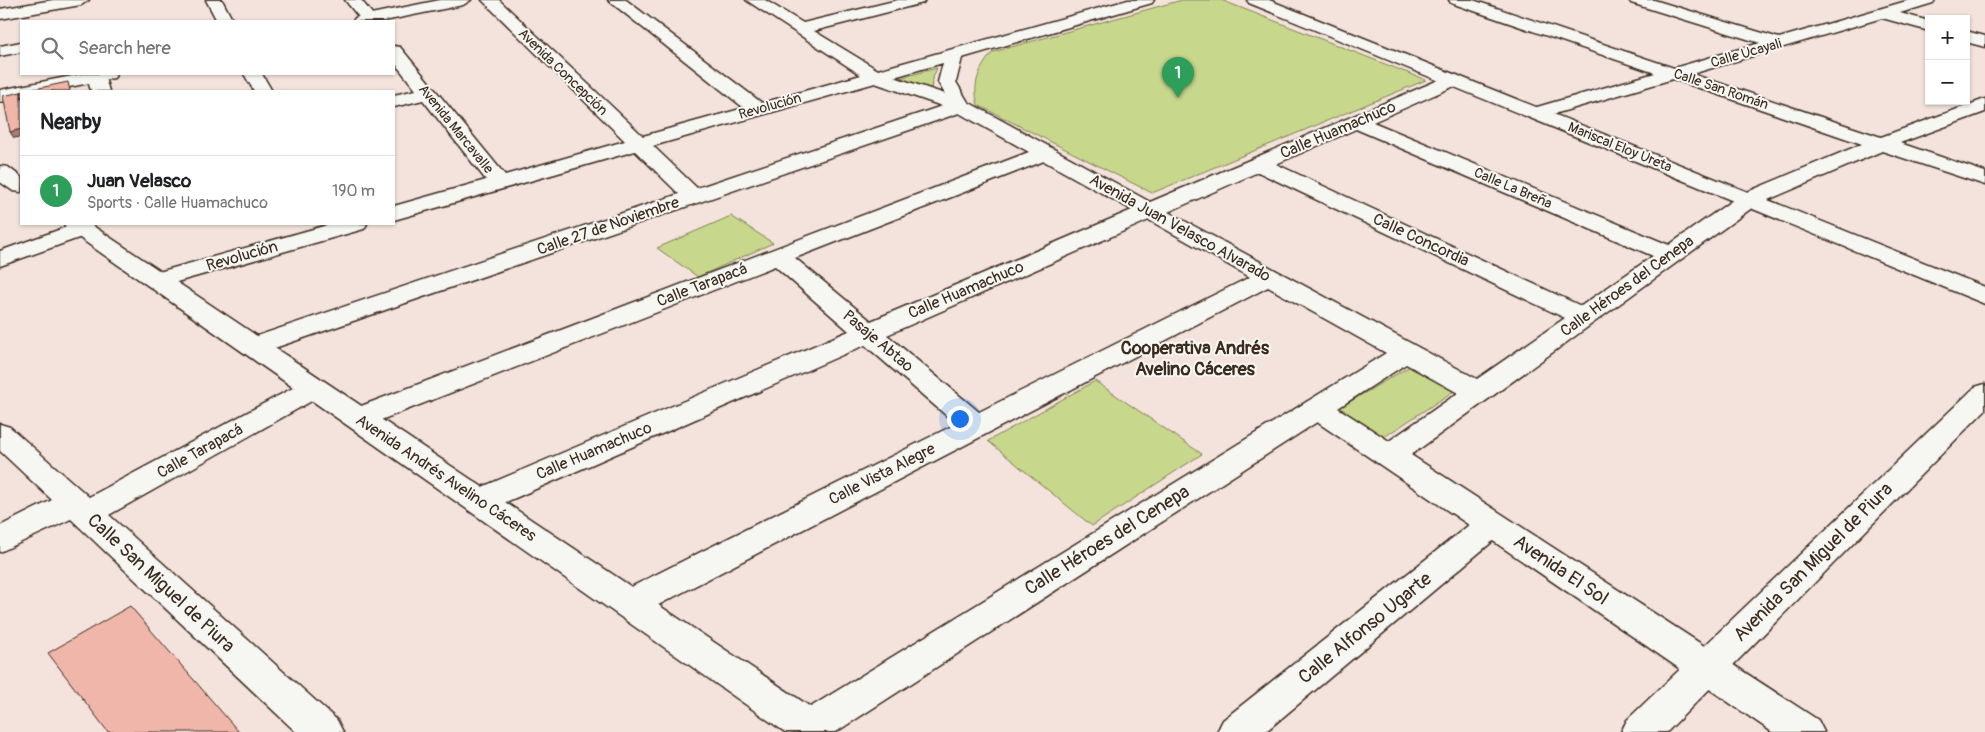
<!DOCTYPE html>
<html lang="en">
<head>
<meta charset="utf-8">
<style>
	:root { --surface:#fff; --page:#f6f6f6; --text:#202124; --muted:#757577; --line:#e0e0e0; --accent:#3b2a1e }
	body { margin:0; font-family:Pangolin,sans-serif; background:var(--page); color:var(--text) }
	.controls { position:absolute; right:15px; top:15px; display:grid; overflow:hidden; border-radius:0px; box-shadow:0 1px 4px #0004 }
	.controls button { width:45px; height:45px; display:grid; place-items:center; padding:0; border:0; border-bottom:1px solid var(--line); background:var(--surface); color:var(--text); font:25px sans-serif }
	.you { position:absolute; left:959px; top:418px; width:18px; height:18px; margin:-12px; border:4px solid #fff; border-radius:50%; background:#1a73e8; box-shadow:0 0 0 8px #1a73e833 }
	.badge { display:grid; place-items:center; width:32px; height:32px; border-radius:50%; background:var(--accent); color:#fff; font-size:16px; font-weight:700 }
	.pin { position:absolute; translate:-50% -41px; filter:drop-shadow(0 1px 2px #0008) }
	.pin::after { content:''; position:absolute; top:26px; width:18px; height:15px; background:inherit; clip-path:polygon(0 0,100% 0,50% 100%) }
	.list { margin:0; padding:0; list-style:none }
	h2 { display:flex; justify-content:space-between; align-items:center; height:65px; margin:0; padding:0 20px; font-size:21px }
	h2 small { font-size:16px; font-weight:400; color:var(--muted) }
	.list li { display:grid; grid-template-columns:32px 1fr auto; gap:15px; align-items:center; box-sizing:border-box; height:70px; padding:0 20px; border-top:1px solid var(--line) }
	.list b { display:block; font-size:19px; white-space:nowrap }
	.list p { margin:0; font-size:16px; white-space:nowrap; color:var(--muted) }
	.list em { font-size:16px; font-style:normal; color:var(--muted) }
	.icon { flex:none; width:28px; height:28px; fill:none; stroke:currentColor; stroke-width:2; stroke-linecap:round; stroke-linejoin:round }
	.map { position:relative; flex:none; width:1985px; height:732px; overflow:hidden }
	.search { position:absolute; background:var(--surface); box-shadow:0 1px 4px #0004; left:20px; top:20px; width:375px; height:55px; display:flex; align-items:center; gap:12px; box-sizing:border-box; padding:0 18px; border-radius:0px; color:var(--muted); font-size:19px }
	.panel { position:absolute; background:var(--surface); box-shadow:0 1px 4px #0004; left:20px; top:90px; width:375px; height:135px; border-radius:0px }
	.map>svg:first-child { display:block }
</style>
</head>
<body>
<div class="map">
<svg width="1985" height="732" viewBox="0 0 1985 732">
	<rect width="100%" height="100%" fill="#f4e3dc"/>
	<filter id="ink" filterUnits="userSpaceOnUse"><feTurbulence type="fractalNoise" baseFrequency=".02" numOctaves="2"/><feDisplacementMap in="SourceGraphic" scale="10" xChannelSelector="R" yChannelSelector="G"/><feConvolveMatrix kernelMatrix="1 2 1 2 8 2 1 2 1" color-interpolation-filters="sRGB"/></filter>
	<g filter="url(#ink)">
		<path fill="#c7d78c" stroke="#818055" d="M1182,0H1221L1426,80L1152,193L978,105C972,84 979,68 993,52Z
			M937,68L932,80L931,92L900,78Z
			M731,216L773,243L698,277L657,248Z
			M1410,366L1454,391L1381,439L1336,410Z
			M1095,381L1202,454L1092,526L988,441Z"/>
		<g fill="none" stroke-linecap="round" stroke-linejoin="round">
			<defs>
				<path id="street" d="M53,0H89L81,5L0,19V9Z
					M206,0H222L233,21H217Z
					M345,0H361L378,21H362Z
					M482,0H499L643,136L744,108L608,0H626L762,103L861,75L746,0H765L803,23L898,0H925L923,3L814,31L878,70L1128,0H1154L1152,3L962,58L956,82L968,102L1150,202L1453,74L1459,76L1462,80L1459,84L1373,122L1669,245L1740,195L1862,144L1673,79L1544,117H1530L1527,113L1530,109L1655,73L1451,3L1449,0H1473L1674,68L1760,43L1631,3L1629,0H1654L1779,38L1910,0H1935L1933,3L1900,13L1929,21V31L1882,18L1692,74L1881,137L1985,99V112L1900,143L1985,172V185L1882,151L1756,205L1411,455L1818,720L1824,732H1772L1493,541L1265,732H1217L1223,720L1469,525L1317,422L836,732H792L790,728L796,716L1386,353L1268,287L641,614L629,618L617,614L611,604L617,594L956,424L865,345L490,509L479,512L468,509L463,501L468,493L849,331L775,266L368,425L358,428L348,425L343,418L348,411L1029,152L959,113L263,352L254,354L245,352L241,346L245,340L679,194L635,151L394,220V206L486,180L423,100L394,107V95L416,90L394,62V46L400,47L505,175L625,141ZM943,63L938,82L945,94L894,77ZM875,83L942,106L697,188L653,146ZM1356,129L1653,256L1581,306L1276,164ZM1044,161L1132,210L871,321L795,258ZM1258,172L1565,318L1477,379L1168,212ZM1149,220L1250,277L979,412L887,335ZM1406,364L1458,393L1389,441L1338,408Z
					M1966,31L1985,36V47L1966,42Z
					M21,42V52L0,56V46Z
					M86,74H104L109,91H91Z
					M244,74H262L272,91H254Z
					M75,224H90L94,229L90,234L0,266V251Z
					M331,224H367L364,229L166,285L157,287L148,285L145,280L148,275Z
					M314,379L324,382L328,388L324,394L109,515L337,720L343,732H296L71,519L0,552V526L52,500L0,451V424L10,427L89,497L304,382Z"/>
				<path id="secondary" d="M440,0H471L463,5L384,21H353L355,18L361,16Z
					M1247,0H1269L1985,287V304L1249,3Z
					M82,74H117L114,78L50,91H21V98L0,102V90Z
					M0,166L8,167L21,177V192L13,191L0,182Z
					M64,224H90L830,720L836,732H785L67,229Z
					M1985,384V410L1667,732H1621L1627,720L1975,387Z"/>
			</defs>
			<use href="#street" stroke="#3b2a1e" stroke-width="3"/>
			<use href="#secondary" stroke="#3b2a1e" stroke-width="3"/>
			<use href="#street" fill="#f6f6f2" fill-rule="evenodd"/>
			<use href="#secondary" fill="#f6f6f2" fill-rule="evenodd"/>
		</g>
		<path fill="#a87f77" stroke="#3b2a1e" d="M21,129V137L14,138L10,132Z"/>
		<path fill="#f0b6aa" stroke="#3b2a1e" d="M68,82L70,91H25Z
			M21,92V129L10,132L3,96Z
			M130,606L239,732H108L48,653Z"/>
	</g>
	<g text-anchor="middle" dominant-baseline="central" stroke-width="4" stroke-linejoin="round" paint-order="stroke">
		<g font-size="14" fill="#3b2a1e" stroke="#f6f6f2">
			<text transform="translate(1746 53) rotate(-16)">Calle Ucayali</text>
			<text transform="translate(563 72) rotate(44)">Avenida Concepción</text>
			<text transform="translate(1721 89) rotate(19)">Calle San Román</text>
			<text transform="translate(770 106) rotate(-16)">Revolución</text>
			<text transform="translate(456 129) rotate(51)">Avenida Marcavalle</text>
			<text transform="translate(1620 147) rotate(22)">Mariscal Eloy Ureta</text>
			<text transform="translate(1513 188) rotate(23)">Calle La Breña</text>
		</g>
		<g font-size="16" fill="#3b2a1e" stroke="#f6f6f2">
			<text transform="translate(1338 130) rotate(-23)">Calle Huamachuco</text>
			<text transform="translate(608 226) rotate(-19)">Calle 27 de Noviembre</text>
			<text transform="translate(1180 228) rotate(29)">Avenida Juan Velasco Alvarado</text>
			<text transform="translate(1421 240) rotate(25)">Calle Concordia</text>
			<text transform="translate(242 256) rotate(-16)">Revolución</text>
			<text transform="translate(702 285) rotate(-21)">Calle Tarapacá</text>
			<text transform="translate(1627 286) rotate(-36)">Calle Héroes del Cenepa</text>
			<text transform="translate(966 290) rotate(-23)">Calle Huamachuco</text>
			<text transform="translate(878 341) rotate(40)">Pasaje Abtao</text>
			<text transform="translate(200 451) rotate(-29)">Calle Tarapacá</text>
			<text transform="translate(594 451) rotate(-23)">Calle Huamachuco</text>
			<text transform="translate(882 474) rotate(-27)">Calle Vista Alegre</text>
			<text transform="translate(446 478) rotate(34)">Avenida Andrés Avelino Cáceres</text>
		</g>
		<g font-size="18" font-weight="bold" fill="#3b2a1e" stroke="#f6f6f2">
			<text x="1195" y="348">Cooperativa Andrés<tspan x="1195" dy="21">Avelino Cáceres</tspan></text>
		</g>
		<g font-size="19" fill="#3b2a1e" stroke="#f6f6f2">
			<text transform="translate(1107 540) rotate(-32)">Calle Héroes del Cenepa</text>
			<text transform="translate(1813 562) rotate(-45)">Avenida San Miguel de Piura</text>
			<text transform="translate(1561 570) rotate(34)">Avenida El Sol</text>
			<text transform="translate(161 583) rotate(43)">Calle San Miguel de Piura</text>
			<text transform="translate(1365 628) rotate(-39)">Calle Alfonso Ugarte</text>
		</g>
	</g>
</svg>
<div class="controls">
<button>+</button>
<button>−</button>
</div>
<div class="you"></div>
<div class="pin badge" style="left:1178px;top:98px;background:#2e9e5b">1</div>
<div class="search"><svg class="icon" aria-label="search" viewBox="0 0 24 24"><circle cx="10" cy="10" r="6"/><path d="M15 15l6 6"/></svg>Search here</div>
<section class="panel">
<h2>Nearby<small></small></h2>
<ul class="list">
<li><span class="badge" style="background:#2e9e5b">1</span><div><b>Juan Velasco</b><p>Sports · Calle Huamachuco</p></div><em>190 m</em></li>
</ul>
</section>
</div>
</body>
</html>
